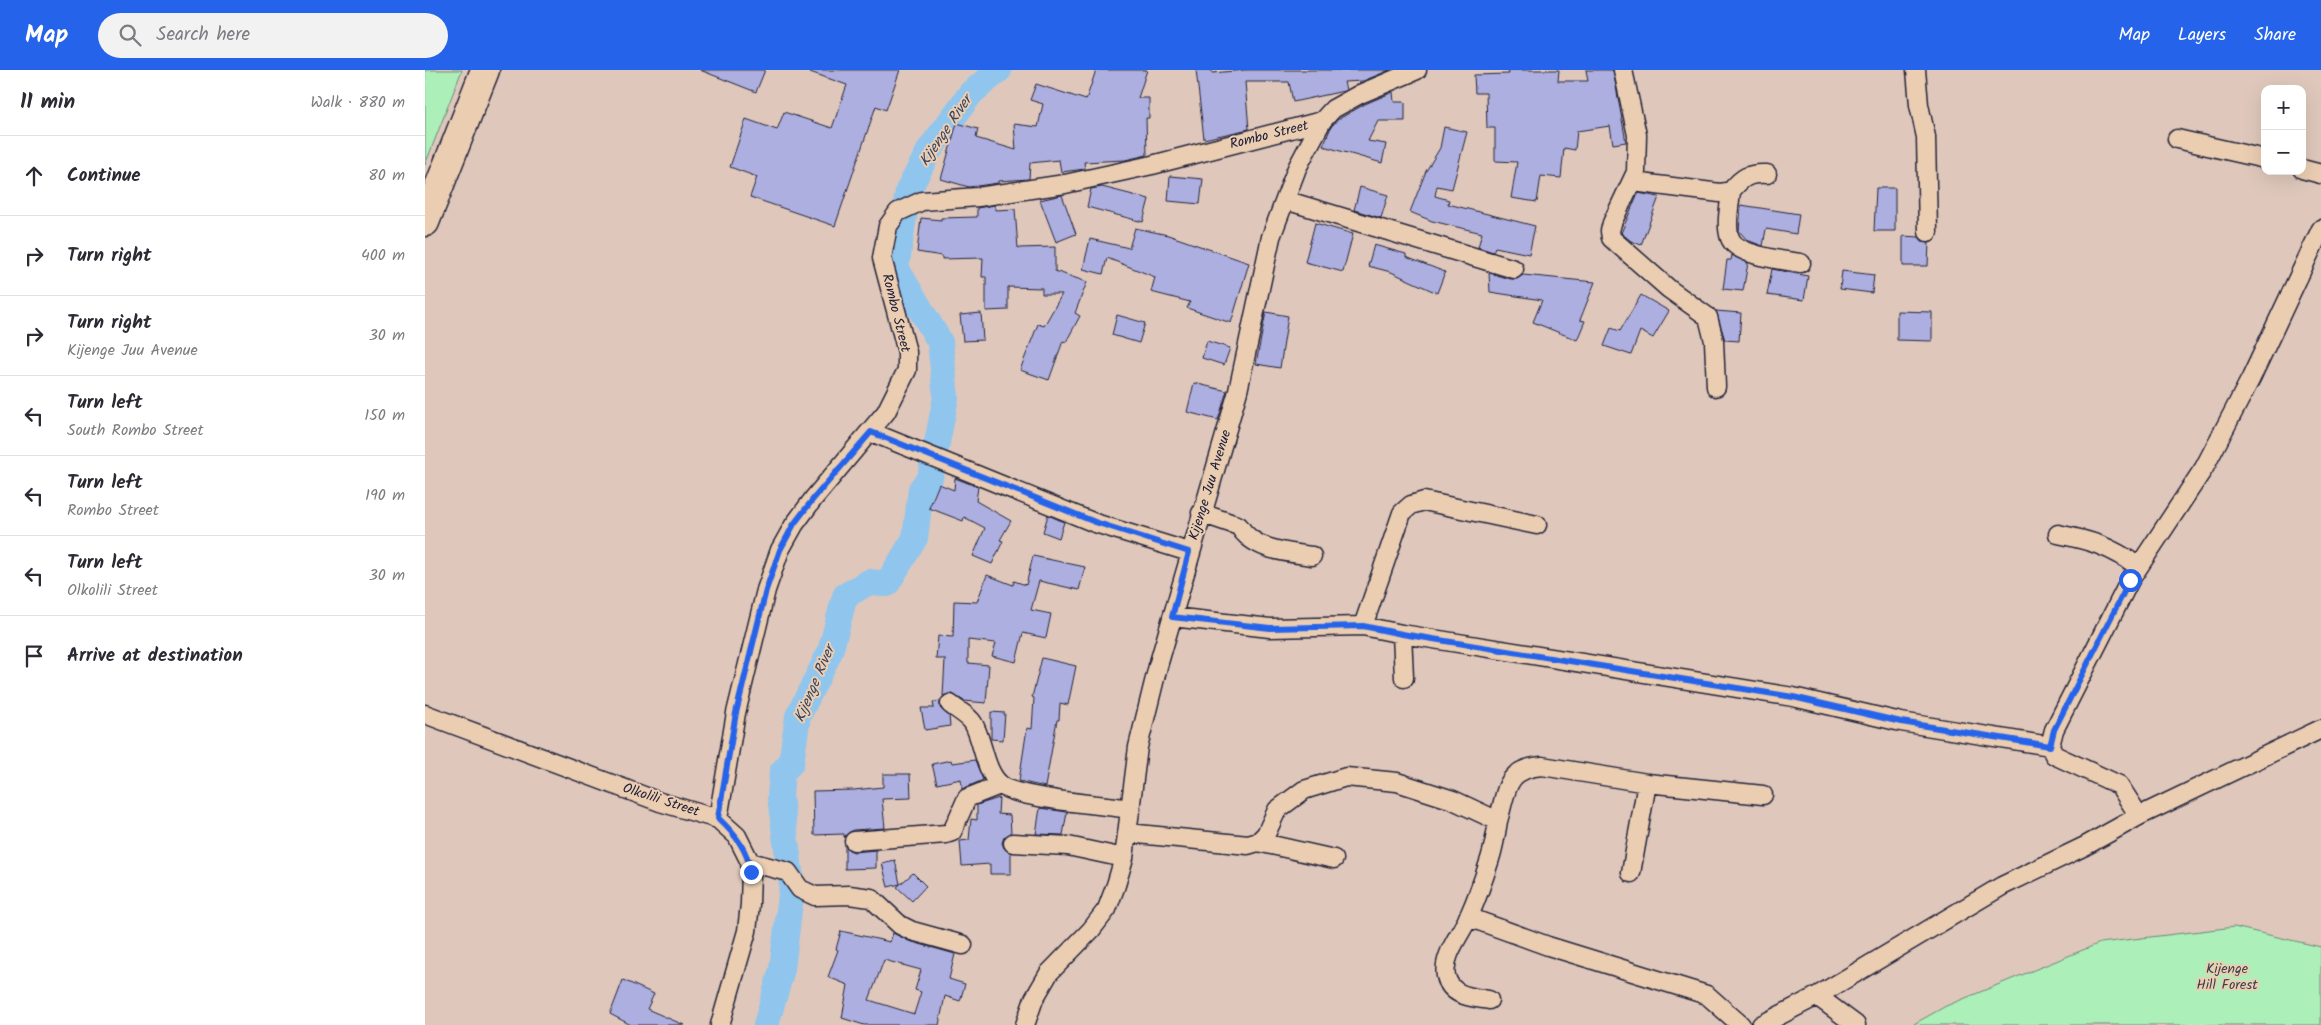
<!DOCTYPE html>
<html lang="en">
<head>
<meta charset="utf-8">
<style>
	:root { --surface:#fff; --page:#f2f2f3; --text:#2b2b33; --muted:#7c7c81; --line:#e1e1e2; --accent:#2563eb }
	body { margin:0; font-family:Kalam,sans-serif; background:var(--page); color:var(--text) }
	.controls { position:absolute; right:15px; top:15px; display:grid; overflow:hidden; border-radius:10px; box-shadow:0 5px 20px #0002 }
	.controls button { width:45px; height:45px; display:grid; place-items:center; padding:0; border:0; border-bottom:1px solid var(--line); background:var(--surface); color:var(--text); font:25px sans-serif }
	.stop { position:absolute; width:15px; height:15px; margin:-11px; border:4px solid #2563eb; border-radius:50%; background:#fff }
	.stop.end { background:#2563eb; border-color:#fff; box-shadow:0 1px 5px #0008 }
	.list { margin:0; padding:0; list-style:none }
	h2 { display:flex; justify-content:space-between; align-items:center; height:65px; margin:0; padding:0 20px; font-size:21px }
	h2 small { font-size:16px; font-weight:400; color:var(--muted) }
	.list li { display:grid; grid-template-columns:32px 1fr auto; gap:15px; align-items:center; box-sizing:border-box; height:80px; padding:0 20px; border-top:1px solid var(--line) }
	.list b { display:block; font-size:19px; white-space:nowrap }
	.list p { margin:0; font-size:16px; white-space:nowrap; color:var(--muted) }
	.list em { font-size:16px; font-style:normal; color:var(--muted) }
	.icon { flex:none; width:28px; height:28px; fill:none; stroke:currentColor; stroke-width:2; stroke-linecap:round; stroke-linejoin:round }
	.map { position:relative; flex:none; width:1896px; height:955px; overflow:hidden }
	header { display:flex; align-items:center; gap:30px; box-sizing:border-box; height:70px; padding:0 25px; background:var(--accent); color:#fff }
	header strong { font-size:24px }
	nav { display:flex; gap:28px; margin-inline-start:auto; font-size:18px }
	.search { width:350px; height:45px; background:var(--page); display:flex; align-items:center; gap:12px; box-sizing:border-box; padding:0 18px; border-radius:28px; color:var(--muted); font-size:19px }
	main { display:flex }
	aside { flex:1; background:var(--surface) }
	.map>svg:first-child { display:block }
</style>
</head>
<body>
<header>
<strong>Map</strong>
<div class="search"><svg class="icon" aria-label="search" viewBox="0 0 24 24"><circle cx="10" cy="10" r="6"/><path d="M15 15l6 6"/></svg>Search here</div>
<nav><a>Map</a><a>Layers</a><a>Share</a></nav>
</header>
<main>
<aside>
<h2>11 min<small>Walk · 880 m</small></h2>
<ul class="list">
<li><svg class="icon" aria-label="ahead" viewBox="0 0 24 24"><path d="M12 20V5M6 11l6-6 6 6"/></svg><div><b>Continue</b></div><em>80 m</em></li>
<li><svg class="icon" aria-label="right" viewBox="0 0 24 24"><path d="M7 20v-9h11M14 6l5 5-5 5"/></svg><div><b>Turn right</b></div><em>400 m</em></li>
<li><svg class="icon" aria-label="right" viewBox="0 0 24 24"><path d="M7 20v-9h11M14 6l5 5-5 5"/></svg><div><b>Turn right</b><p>Kijenge Juu Avenue</p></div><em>30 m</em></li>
<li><svg class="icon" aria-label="left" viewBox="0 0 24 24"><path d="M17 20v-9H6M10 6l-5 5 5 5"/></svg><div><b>Turn left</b><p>South Rombo Street</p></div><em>150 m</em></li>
<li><svg class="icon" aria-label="left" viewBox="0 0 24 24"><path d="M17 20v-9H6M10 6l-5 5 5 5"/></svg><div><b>Turn left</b><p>Rombo Street</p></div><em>190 m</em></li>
<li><svg class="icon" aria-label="left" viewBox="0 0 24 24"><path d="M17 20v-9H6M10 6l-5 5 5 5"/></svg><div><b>Turn left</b><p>Olkolili Street</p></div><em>30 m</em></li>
<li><svg class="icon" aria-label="arrive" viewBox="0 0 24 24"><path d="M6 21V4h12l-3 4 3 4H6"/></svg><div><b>Arrive at destination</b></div></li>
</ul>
</aside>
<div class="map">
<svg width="1896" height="955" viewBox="0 0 1896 955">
	<rect width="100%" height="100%" fill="#dfc8bb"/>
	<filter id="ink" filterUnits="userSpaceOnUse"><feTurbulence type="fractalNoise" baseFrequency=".02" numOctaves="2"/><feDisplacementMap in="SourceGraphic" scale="10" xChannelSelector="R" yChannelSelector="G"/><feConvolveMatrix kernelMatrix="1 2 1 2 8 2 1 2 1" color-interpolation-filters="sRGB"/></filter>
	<g filter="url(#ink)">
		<path fill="#adefb8" stroke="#68887a" d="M0,0H37L0,95Z
			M1809,857L1896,877V955H1487L1521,936L1675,873Z"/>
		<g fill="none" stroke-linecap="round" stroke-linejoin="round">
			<path stroke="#90c5ee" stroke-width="26" d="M341,955L357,899L367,816L355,727L357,702L366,693L373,646L405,582L420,526L444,512L462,514L490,468L496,419L505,408L521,327L515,272L471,198L483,121L505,79L546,23L574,0"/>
		</g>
		<path fill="#adafe0" stroke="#22223b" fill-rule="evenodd" d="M275,0H340L331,22Z
			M386,0H475L461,40L451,36L410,156L325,127L332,107L305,97L321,49L352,60L359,42L407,58L422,15L385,2Z
			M671,0H722L713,28H724V48H721L722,85L700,90L659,92L660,99L636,102L634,90L605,93L604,109L573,111V113L552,116L544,117L516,109L532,53L553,59L551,68L591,80L589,54L613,57L618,34L605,30L611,14L661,30Z
			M771,0H787V3L821,0H965L938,11L919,12L921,20L919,21L868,32L864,12H820L824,59L779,69Z
			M1083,0H1134L1133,11H1163L1161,0H1188L1201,72L1188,74L1185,56L1152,61L1150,80L1139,78L1136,108L1116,106L1112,132L1086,128L1092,92L1070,91V58H1062L1061,23H1050L1049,5L1084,4Z
			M968,22L969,32H980V51H953L943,71L961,74L957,93L898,76L906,57L912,50L940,34Z
			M1019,57L1042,62L1027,119L1012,116L1010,126L1024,130L1023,134L1110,156L1104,184L1070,177L1068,182L1053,177L1057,163L1007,151L985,142L1001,101L1015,78Z
			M745,106L778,109L775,134L743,131Z
			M677,117L724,129L718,152L662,137L666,119Z
			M935,117L963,125L956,148L929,140Z
			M1451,118H1470V161H1449Z
			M1213,123L1234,127L1216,175L1206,171L1196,163Z
			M637,125L651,164L631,172L615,130Z
			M570,135V140L590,139L593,178L630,177V201L662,212L650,243L655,246L641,272L638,271L624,310L595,300L613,254L619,256L637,224H617V218L583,217V240L561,241V207H557L558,188L517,189V186L492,182L496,148L516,150V148L552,147V138Z
			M1316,135L1374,144L1371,164L1341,159L1338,176L1322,170L1314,161Z
			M890,153L928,164L918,202L880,192Z
			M710,158L743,165L824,193L806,253L762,238L765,232L726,222L730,207L682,188L678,204L658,199L665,169L704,178Z
			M1478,166L1494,167L1497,171L1504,172L1503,196H1478Z
			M949,175L981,184V187L1020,202L1012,223L966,202L943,196Z
			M1307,185L1323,193L1318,221L1298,219L1302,190H1306Z
			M1347,199L1383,206L1379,230L1342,225Z
			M1417,201L1449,205L1447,223L1415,219Z
			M1064,203L1086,209H1092L1098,205L1170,212L1155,250L1160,251L1152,270L1108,252L1117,230L1065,222Z
			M1216,225L1244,241L1228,268L1215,261L1206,285L1179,276L1186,258L1195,261Z
			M1291,241L1316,243L1314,271L1300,270Z
			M1472,241L1507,242V271L1472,270Z
			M841,242L863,246L855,298L831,294Z
			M556,243L558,270L538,271L535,245Z
			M692,245L720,253L714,273L687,265Z
			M782,271L805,278L799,295L777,288Z
			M769,313L802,321L793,350L762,342Z
			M530,408L553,417L551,431L586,451L575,470L578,471L567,494L548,486L560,458L539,447L538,451L504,438L514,414L529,420Z
			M623,445L639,452L634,468L618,462Z
			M608,486L660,497L654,520L614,511L606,540L626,544L621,568L598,563L591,592L567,586L571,573L543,570V593L564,595L561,633L539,631L526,623L518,626L520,589H511L513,566L528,567L529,531L552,532L562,505L588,515L589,511L601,515Z
			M617,588L651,596L643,635L635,633L634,650H632L620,717L594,711L602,658L607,659L609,628L607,627Z
			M515,631V638L524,646L525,656L500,660L496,638H509L508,632Z
			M566,642L580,643L578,670L566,669Z
			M526,690L527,693L550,690L558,710L537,719L536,709L512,714L507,694Z
			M458,704H485L486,728L457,729L460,758L428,760L419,767V764L389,765L388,721L429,720L458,717Z
			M574,728L573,744L585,745L586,763L579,767L577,773L579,778L586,783V804H565V794L537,796L535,771L544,770L546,749L552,750V735Z
			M615,738L642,742L638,765L611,764Z
			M420,775L424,780L429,782L451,780V798L420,799Z
			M470,790L475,814L463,817L457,793Z
			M488,803L501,816L487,831L472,817Z
			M416,861L465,872L468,863L484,871L530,884L524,909L540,914L535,931L520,926L514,955H439L417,948L423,915L403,907L413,880L411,879ZM459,890L496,900L490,920L496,922L489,944L444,930Z
			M198,910L229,924L222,939L259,955H206L185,944Z"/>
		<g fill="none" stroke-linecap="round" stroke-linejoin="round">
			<defs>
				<path id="street" d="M1198,0L1212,65L1211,102L1187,153L1185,161L1186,168L1244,219L1283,247L1289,271L1291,317
					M1491,0L1494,35L1501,67L1503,162
					M1752,69L1840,89
					M1877,99L1896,104
					M1208,112L1295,123L1306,121C1317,107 1324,103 1342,104
					M1306,121C1305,134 1300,155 1305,168C1312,186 1357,190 1376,193
					M860,130L1089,199
					M446,362L670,453L764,482
					M776,443L814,456C828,480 860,482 887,486
					M1633,464C1667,471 1684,476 1713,496
					M747,547L845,558L938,556L977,564L1368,627L1476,652L1625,676
					M938,556L977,443L986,435L999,431L1112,455
					M977,564L979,608
					M525,634C531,639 544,646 548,653C558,669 559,702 576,715C592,729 680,735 706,739
					M0,644L235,732L293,749L312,766L325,792L326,802L325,834L322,861L295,955
					M1714,746L1694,715L1629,685L1625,676L1629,660L1705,510L1779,398L1826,308L1896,159
					M293,749L311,643L341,520L355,480L369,455L389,428L461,342L482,300V282L457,188L463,156L473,142L497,131L553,127L640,114L727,95L897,51
					M1073,751C1082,720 1080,699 1117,696L1222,713L1338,725
					M703,763L823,775L833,772L841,764L852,740L879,720L921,707L972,712L1028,730L1073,751C1071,764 1069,777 1065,789C1059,808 1052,828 1044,846C1036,864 1017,886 1021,906C1026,927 1047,927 1064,930
					M429,771L521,764L527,762L542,728L575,715
					M833,772L909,789
					M588,773L643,776L699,788
					M325,792L363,802L375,819L390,826L424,825L446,828L475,855L487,861L538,875
					M1206,803L1222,713
					M1043,847L1123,876L1282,925L1316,955
					M1392,926L1431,955
					M600,955L609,929L624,903L666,860L682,839L691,815L699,788L713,677L733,596L813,321L846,167L872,98L897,51L908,39L935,24L992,0
					M1336,955L1392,926L1577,816L1660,776L1714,746L1896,659"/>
				<path id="primary" d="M0,152L60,0"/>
			</defs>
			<use href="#street" stroke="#22223b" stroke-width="21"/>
			<use href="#primary" stroke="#22223b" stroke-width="31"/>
			<use href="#street" stroke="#ebceb2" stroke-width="18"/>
			<use href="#primary" stroke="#ebceb2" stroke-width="28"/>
		</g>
	</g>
	<g fill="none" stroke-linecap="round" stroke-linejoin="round" filter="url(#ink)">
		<path stroke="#2563eb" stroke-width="6" d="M326,802C322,779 310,764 293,748L311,643L341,520L355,480L369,454L389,428L446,362L670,452L764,482L747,547L845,558L938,556L977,564L1368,627L1476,652L1625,676L1629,660L1705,510"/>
	</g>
	<g text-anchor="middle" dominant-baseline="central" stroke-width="4" stroke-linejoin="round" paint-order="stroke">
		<g font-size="14" fill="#22223b" stroke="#ebceb2">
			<text transform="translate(844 65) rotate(-14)">Rombo Street</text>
			<text transform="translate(471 243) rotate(76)">Rombo Street</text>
			<text transform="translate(785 415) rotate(-73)">Kijenge Juu Avenue</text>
			<text transform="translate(236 730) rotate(18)">Olkolili Street</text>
		</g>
		<g font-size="14" fill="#37414e" stroke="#ebceb2">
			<text x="1802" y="899">Kijenge<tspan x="1802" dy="16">Hill Forest</tspan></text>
		</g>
		<g font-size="15" font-style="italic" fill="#38435f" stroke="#ebceb2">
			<text transform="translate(521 61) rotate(-56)">Kijenge River</text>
			<text transform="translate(390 614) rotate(-67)">Kijenge River</text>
		</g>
	</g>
</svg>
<div class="controls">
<button>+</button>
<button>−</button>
</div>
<div class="stop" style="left:1705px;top:510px"></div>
<div class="stop end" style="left:326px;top:802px"></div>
</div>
</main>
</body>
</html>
